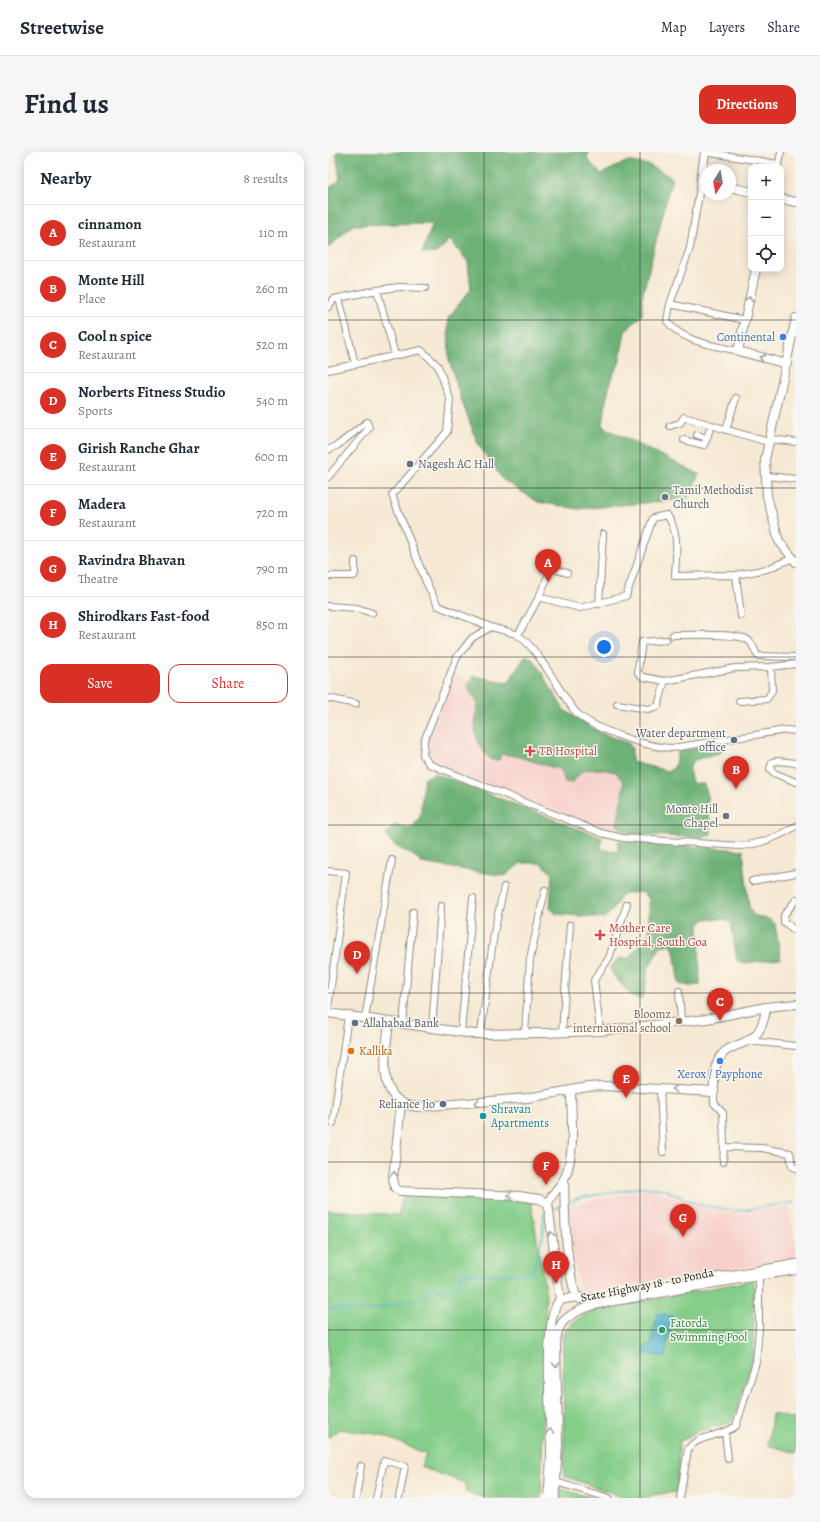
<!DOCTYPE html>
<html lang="en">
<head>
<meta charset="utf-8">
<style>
	:root { --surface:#fff; --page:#f6f6f7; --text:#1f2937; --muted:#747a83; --line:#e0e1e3; --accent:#d93025 }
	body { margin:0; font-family:Alegreya,serif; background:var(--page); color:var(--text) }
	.controls { position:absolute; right:12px; top:12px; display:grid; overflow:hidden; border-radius:8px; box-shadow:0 2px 10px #0003 }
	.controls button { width:36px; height:36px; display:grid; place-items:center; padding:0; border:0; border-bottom:1px solid var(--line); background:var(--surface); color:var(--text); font:20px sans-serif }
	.compass { position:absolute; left:372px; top:12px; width:36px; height:36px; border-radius:50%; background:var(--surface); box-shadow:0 2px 10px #0003; rotate:191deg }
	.you { position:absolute; left:276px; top:495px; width:14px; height:14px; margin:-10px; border:3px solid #fff; border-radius:50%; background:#1a73e8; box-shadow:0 0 0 6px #1a73e833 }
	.badge { display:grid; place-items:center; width:26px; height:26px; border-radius:50%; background:var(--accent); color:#fff; font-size:13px; font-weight:700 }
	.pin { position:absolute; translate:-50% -33px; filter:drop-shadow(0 1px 2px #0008) }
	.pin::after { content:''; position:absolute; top:21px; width:14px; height:12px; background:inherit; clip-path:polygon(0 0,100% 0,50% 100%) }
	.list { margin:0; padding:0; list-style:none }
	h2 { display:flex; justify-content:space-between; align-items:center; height:52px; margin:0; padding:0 16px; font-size:17px }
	h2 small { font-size:13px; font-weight:400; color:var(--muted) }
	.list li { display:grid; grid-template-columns:26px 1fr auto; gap:12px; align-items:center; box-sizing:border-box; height:56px; padding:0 16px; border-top:1px solid var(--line) }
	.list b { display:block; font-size:15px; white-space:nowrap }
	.list p { margin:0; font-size:13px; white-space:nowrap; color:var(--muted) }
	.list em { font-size:13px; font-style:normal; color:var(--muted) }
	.actions { display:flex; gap:8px; padding:12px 16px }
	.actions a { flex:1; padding:9px 0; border:1px solid var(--accent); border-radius:12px; text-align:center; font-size:14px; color:var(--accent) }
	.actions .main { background:var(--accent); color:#fff }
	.icon { flex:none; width:22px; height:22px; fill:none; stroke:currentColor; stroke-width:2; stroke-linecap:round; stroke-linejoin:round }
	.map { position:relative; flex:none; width:468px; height:1346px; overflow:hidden; border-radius:12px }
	header { display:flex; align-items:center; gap:24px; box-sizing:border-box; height:56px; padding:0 20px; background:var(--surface); border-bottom:1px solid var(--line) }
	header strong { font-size:19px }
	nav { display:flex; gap:22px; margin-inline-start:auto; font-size:14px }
	.intro { display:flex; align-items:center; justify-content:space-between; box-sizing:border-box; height:96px; padding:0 24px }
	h1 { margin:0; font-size:28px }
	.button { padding:10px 18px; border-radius:12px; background:var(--accent); color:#fff; font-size:14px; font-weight:700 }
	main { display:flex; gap:24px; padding:0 24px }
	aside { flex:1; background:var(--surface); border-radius:12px; box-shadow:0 2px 10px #0003 }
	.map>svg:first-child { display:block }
</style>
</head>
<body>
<header>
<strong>Streetwise</strong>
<nav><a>Map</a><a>Layers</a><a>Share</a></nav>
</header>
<div class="intro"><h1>Find us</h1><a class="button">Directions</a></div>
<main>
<aside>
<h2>Nearby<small>8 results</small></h2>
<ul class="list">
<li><span class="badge">A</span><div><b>cinnamon</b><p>Restaurant</p></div><em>110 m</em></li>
<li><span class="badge">B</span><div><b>Monte Hill</b><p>Place</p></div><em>260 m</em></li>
<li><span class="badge">C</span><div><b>Cool n spice</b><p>Restaurant</p></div><em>520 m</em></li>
<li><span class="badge">D</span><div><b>Norberts Fitness Studio</b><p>Sports</p></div><em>540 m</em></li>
<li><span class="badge">E</span><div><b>Girish Ranche Ghar</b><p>Restaurant</p></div><em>600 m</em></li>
<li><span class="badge">F</span><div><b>Madera</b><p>Restaurant</p></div><em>720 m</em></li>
<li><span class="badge">G</span><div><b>Ravindra Bhavan</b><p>Theatre</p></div><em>790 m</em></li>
<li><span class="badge">H</span><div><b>Shirodkars Fast-food</b><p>Restaurant</p></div><em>850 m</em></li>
</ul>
<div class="actions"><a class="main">Save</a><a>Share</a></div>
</aside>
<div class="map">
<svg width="468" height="1346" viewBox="0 0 468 1346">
	<rect width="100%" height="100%" fill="#fbf7ec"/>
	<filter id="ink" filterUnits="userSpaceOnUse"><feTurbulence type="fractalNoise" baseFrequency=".025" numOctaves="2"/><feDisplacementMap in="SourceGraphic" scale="8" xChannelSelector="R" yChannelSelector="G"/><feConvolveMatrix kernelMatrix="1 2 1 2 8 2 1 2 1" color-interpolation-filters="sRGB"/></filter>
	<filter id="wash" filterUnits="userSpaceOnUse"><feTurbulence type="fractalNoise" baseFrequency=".012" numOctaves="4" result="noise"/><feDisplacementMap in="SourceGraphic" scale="16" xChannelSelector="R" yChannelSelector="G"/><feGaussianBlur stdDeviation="0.9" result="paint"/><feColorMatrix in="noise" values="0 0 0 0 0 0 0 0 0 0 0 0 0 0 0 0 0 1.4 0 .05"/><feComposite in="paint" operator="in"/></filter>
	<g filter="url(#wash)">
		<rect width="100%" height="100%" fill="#f6e9d4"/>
		<path fill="#f7d0cd" d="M127,523L182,544L236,568L304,591L293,682L268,675L120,618L102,605L98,593Z
			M322,1037L382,1057L406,1062L461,1054L468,1095V1107L261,1140L254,1139L251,1135L248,1119L240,1053Z"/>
		<path fill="#85ce8a" stroke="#587c5a" d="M75,1042L203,1050L218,1143L213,1346H159L137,1340V1331L93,1315L98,1302L54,1283L11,1277L0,1286V1058L71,1063Z
			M426,1128L425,1206L406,1266L402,1271L370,1279L351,1290L349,1340L323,1343L321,1346H298L236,1324L235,1181L245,1170L261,1160Z
			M444,1262L468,1267V1301L440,1293Z
			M233,1337L265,1346H232Z"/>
		<path fill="#6cb176" stroke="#4c6e50" d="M8,0H261L259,7L273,22L300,9L321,13L344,26L314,145V163L297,180L291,212L283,227L278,249L275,275L371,322L360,347L250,357L210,350L175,328L150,292L133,247L121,208L120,166L143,137L140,110L122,88L109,101H94L105,71L25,73L0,96V37L12,28Z
			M198,503L206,508L236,558L275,582L300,591L304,597V610L340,619L346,616L350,599L392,592L395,597L391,602L366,608L361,617L364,631L376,632L379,640L383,682L375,686L301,682L289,673L296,631L288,620L271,617L256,618L243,631L237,630L233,618L188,604L173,602L171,608H163C145,589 145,577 150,552L139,534L146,524L180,531Z
			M106,621L274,686L273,697L290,700V689L415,698L421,754L425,763L443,768L447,772L453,807L416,811L409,809L403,771L396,767H377L371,773L372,833L362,834L351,832L346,799L343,792L333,794L320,816L317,840L313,847L305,845L285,823L282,815L291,806H301L321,782V747L314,740L295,742L283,760L276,766L228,762L222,756L224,721L212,711H193L177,724L93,711C85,698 64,699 58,682L66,673L84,676L92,665L96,627Z"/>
		<path fill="#50b5cf" stroke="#3e707d" d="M329,1161L344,1164L337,1205L316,1201L318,1193L323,1194Z"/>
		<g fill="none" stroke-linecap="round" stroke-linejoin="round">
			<path stroke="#50b5cf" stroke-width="1.5" d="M240,1051L250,1046L316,1035L335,1037L372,1053L409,1059L468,1050
				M224,1058L233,1054
				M0,1156L43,1158L94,1146L105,1134L117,1140L130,1133L133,1122L204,1121L215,1083L216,1061L218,1060"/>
		</g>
	</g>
	<g filter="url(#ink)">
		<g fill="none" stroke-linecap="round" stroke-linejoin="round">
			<defs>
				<path id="street" d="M377,0L450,12
					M450,15L453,0
					M373,29L362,96L342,152L339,169C355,191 386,193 410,199
					M49,138L71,135L97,136
					M11,146L27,212
					M342,152L417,168
					M0,155L6,147L49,138L67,203
					M0,218L93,198L110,214L122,247L119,280L64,343L98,430L110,454L163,475
					M342,274L352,271L356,265L440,290
					M398,278L408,246
					M369,283L379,286L383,273
					M441,287L468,290
					M356,288L376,293L379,286
					M0,298L10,293L39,270L41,276L0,325
					M438,324L468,327
					M408,423L439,417L465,406
					M0,424H26L27,422V409
					M211,445L222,419L226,417L239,421
					M271,452L275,382
					M0,454L29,456L44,461
					M190,483L211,445L252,456L298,444L325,366L339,363C352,381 348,403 347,424L408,423L413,464
					M345,483C360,483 411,481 420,488C425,491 426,499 430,504L468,505
					M337,529L315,525L310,521V517L314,490L338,488
					M0,546L28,552
					M411,549L439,547L444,539L443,515
					M289,552L320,557L330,554L337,529L407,516L443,515L468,512
					M468,579L458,578L344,596C319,595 262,577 246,558C232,541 208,492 189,483C182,479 172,478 163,475L144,486L129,505L96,589L95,603L101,612L273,681L295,686L412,694C432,692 451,685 468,674
					M468,611L450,609L444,610L442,617L446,621L468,630
					M0,719L18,721L0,856
					M424,729L468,721
					M468,748L456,763V770L468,779
					M351,839L353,869
					M37,866L64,708
					M75,872L85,760
					M104,876L113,754
					M272,879L266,828L281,806L299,752
					M133,880L145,746
					M234,880L242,773
					M153,881L166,781L176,735
					M197,881L202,807L217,738
					M421,889L468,894
					M332,936L335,1000
					M386,940V951L395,961L396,995L434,996L462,1001L464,1014L468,1016
					M5,971L20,864
					M395,1010L396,995
					M397,1281L400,1307
					M228,1330L281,1346
					M28,1346L33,1314
					M48,1346L56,1309H59L77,1314L71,1346
					M352,1346L360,1297C371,1282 394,1285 408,1274L428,1210L431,1177V1121"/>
				<path id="secondary" d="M377,0L373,29L378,30
					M402,35L423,40
					M453,47L468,50
					M428,117L410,199L459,212
					M468,166L437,308L439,344L451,389L468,410
					M0,861L146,882L216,881L272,879L379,867L438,855L468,852
					M61,870C58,901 46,951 89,955L199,946L260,935L276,934L386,940C386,930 385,918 390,909C402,883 433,903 438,855
					M73,952L65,1026L67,1036L72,1039L191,1044L211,1047L220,1051
					M236,1027C237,1066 237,1107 248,1145L251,1147
					M250,1145L259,1147L468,1112
					M232,1148L220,1051C224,1041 233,1034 237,1025C248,1000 243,964 243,938
					M220,1346C221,1331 223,1315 223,1300C223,1274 214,1162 232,1148L248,1145
					M227,1346L230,1292L228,1191C229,1183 230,1173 238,1167C256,1151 286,1150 309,1145C362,1135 415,1126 468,1118"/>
			</defs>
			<use href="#street" stroke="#908a80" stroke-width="8"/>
			<use href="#secondary" stroke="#908a80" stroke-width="10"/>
			<use href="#street" stroke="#fff" stroke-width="6"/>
			<use href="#secondary" stroke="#fff" stroke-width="8"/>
		</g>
		<defs><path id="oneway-chevron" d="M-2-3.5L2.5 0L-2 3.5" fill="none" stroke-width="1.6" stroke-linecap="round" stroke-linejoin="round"/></defs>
		<g stroke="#a0a0a0">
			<use href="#oneway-chevron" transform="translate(421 147) rotate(-78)"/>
			<use href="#oneway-chevron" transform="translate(434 206) rotate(-163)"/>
			<use href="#oneway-chevron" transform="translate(347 937) rotate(-176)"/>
			<use href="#oneway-chevron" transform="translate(149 951) rotate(175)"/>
			<use href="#oneway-chevron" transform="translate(66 1022) rotate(-85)"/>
			<use href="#oneway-chevron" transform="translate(182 1043) rotate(-179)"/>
			<use href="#oneway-chevron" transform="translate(223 1082) rotate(-100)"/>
			<use href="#oneway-chevron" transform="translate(228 1213) rotate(91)"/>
			<use href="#oneway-chevron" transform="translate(222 1279) rotate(-92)"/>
		</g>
	</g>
	<path fill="none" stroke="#2b2b2b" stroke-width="1" stroke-opacity="0.55" d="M156,0V1346M312,0V1346M0,168H468M0,336H468M0,505H468M0,673H468M0,841H468M0,1010H468M0,1178H468"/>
	<g fill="#3f7fe0" stroke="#fbf7ec" stroke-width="1.5">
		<circle cx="455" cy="185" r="4"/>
		<circle cx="392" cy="909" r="4"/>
	</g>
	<g fill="#5c6f8a" stroke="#fbf7ec" stroke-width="1.5">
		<circle cx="82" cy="312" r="4"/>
		<circle cx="406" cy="588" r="4"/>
		<circle cx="27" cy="871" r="4"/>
		<circle cx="115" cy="952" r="4"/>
	</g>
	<g fill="#6b7280" stroke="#fbf7ec" stroke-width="1.5">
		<circle cx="337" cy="345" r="4"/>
		<circle cx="398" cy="664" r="4"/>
	</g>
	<g fill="#e0444e" stroke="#fbf7ec" stroke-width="1.5">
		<path d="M200 593h4v4h4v4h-4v4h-4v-4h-4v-4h4z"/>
		<path d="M270 777h4v4h4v4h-4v4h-4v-4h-4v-4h4z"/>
	</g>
	<circle fill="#8d6e63" stroke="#fbf7ec" stroke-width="1.5" cx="351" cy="869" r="4"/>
	<circle fill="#e8710a" stroke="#fbf7ec" stroke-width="1.5" cx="23" cy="899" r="4"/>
	<circle fill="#0f9aa8" stroke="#fbf7ec" stroke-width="1.5" cx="155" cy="964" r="4"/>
	<circle fill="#2e9e5b" stroke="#fbf7ec" stroke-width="1.5" cx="334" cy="1178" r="4"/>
	<g text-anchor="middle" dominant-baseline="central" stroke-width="3" stroke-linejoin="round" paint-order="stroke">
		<g font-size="12" fill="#366cbe" stroke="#fbf7ec" text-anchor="end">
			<text x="447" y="185">Continental</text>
			<text x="392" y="922" text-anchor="middle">Xerox / Payphone</text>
		</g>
		<g font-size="12" fill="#4e5e75" stroke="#fbf7ec" text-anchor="start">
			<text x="90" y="312">Nagesh AC Hall</text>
			<text x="398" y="581" text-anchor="end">Water department<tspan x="398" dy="14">office</tspan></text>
			<text x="35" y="871">Allahabad Bank</text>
			<text x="107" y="952" text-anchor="end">Reliance Jio</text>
		</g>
		<g font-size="12" fill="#5b616d" stroke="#fbf7ec" text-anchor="start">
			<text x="345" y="338">Tamil Methodist<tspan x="345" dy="14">Church</tspan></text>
			<text x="390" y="657" text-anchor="end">Monte Hill<tspan x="390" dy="14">Chapel</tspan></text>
		</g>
		<g font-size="12" fill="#be3a42" stroke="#fbf7ec" text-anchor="start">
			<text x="211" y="599">TB Hospital</text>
			<text x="281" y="776">Mother Care<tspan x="281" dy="14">Hospital, South Goa</tspan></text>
		</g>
		<g font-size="12" fill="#785e54" stroke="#fbf7ec" text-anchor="end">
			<text x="343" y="862">Bloomz<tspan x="343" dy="14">international school</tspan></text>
		</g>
		<g font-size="12" fill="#c56008" stroke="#fbf7ec" text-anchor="start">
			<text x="31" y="899">Kallika</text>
		</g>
		<g font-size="12" fill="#0d838f" stroke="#fbf7ec" text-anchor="start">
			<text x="163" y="957">Shravan<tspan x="163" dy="14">Apartments</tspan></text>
		</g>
		<g font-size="12" fill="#2b2b2b" stroke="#fbf7ec">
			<text transform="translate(319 1133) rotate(-11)">State Highway 18 - to Ponda</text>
		</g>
		<g font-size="12" fill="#27864d" stroke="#fbf7ec" text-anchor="start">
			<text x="342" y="1171">Fatorda<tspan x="342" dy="14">Swimming Pool</tspan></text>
		</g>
	</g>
</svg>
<div class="controls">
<button>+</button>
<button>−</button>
<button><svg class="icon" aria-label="locate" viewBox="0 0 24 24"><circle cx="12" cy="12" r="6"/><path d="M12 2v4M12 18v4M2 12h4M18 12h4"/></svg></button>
</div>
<svg class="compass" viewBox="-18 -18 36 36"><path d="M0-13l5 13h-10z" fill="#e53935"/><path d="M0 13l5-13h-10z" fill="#747a83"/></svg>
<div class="you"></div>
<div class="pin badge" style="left:220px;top:430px">A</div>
<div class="pin badge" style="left:408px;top:637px">B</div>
<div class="pin badge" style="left:392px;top:869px">C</div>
<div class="pin badge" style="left:29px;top:822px">D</div>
<div class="pin badge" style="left:298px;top:946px">E</div>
<div class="pin badge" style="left:218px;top:1033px">F</div>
<div class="pin badge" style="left:355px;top:1085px">G</div>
<div class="pin badge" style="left:228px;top:1132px">H</div>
</div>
</main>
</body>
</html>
